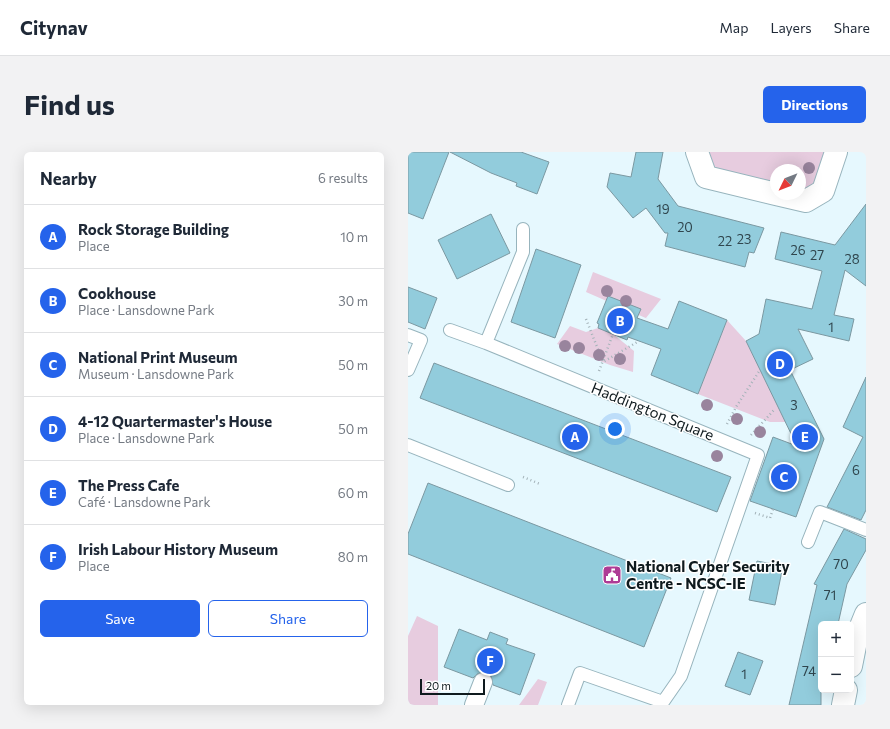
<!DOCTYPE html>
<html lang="en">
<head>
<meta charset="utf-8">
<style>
	:root { --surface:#fff; --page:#f2f2f3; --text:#1f2937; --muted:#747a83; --line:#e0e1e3; --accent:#2563eb }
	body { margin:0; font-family:Commissioner,sans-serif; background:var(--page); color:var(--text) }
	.controls { position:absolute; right:12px; bottom:12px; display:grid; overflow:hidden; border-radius:6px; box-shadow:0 4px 16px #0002 }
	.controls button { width:36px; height:36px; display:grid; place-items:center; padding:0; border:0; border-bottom:1px solid var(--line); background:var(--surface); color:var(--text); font:20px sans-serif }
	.compass { position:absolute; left:362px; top:12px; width:36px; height:36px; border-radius:50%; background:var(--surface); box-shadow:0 4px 16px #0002; rotate:227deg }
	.scale { position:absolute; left:12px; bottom:10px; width:65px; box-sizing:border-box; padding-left:4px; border:2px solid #0f1a1e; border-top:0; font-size:11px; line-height:14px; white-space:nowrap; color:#0f1a1e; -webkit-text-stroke:3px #fff; paint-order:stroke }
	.you { position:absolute; left:207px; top:277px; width:14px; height:14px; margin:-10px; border:3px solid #fff; border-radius:50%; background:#1a73e8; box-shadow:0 0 0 6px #1a73e833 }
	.badge { display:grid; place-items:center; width:26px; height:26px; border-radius:50%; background:var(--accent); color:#fff; font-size:13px; font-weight:700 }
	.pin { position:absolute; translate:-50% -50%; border:2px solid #fff; box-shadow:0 1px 4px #0006 }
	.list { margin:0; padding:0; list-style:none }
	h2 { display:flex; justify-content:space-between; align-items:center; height:52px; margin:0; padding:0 16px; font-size:17px }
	h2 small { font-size:13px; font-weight:400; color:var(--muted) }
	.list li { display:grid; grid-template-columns:26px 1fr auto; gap:12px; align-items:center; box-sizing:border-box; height:64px; padding:0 16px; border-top:1px solid var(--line) }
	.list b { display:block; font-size:15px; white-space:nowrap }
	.list p { margin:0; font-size:13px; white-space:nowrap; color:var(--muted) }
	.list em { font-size:13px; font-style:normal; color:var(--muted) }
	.actions { display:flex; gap:8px; padding:12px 16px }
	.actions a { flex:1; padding:9px 0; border:1px solid var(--accent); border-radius:6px; text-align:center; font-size:14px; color:var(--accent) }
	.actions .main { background:var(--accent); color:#fff }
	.map { position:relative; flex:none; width:458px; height:553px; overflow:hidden; border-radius:6px }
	header { display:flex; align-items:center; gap:24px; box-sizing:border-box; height:56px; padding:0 20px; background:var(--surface); border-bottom:1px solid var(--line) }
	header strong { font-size:19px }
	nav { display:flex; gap:22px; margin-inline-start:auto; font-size:14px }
	.intro { display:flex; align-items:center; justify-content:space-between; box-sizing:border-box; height:96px; padding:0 24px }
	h1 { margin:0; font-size:28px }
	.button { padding:10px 18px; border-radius:6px; background:var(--accent); color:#fff; font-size:14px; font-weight:700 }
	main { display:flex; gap:24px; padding:0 24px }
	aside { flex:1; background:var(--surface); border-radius:6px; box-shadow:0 4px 16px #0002 }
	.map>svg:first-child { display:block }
</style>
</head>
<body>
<header>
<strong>Citynav</strong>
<nav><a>Map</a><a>Layers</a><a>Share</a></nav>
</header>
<div class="intro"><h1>Find us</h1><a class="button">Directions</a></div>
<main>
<aside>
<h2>Nearby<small>6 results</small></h2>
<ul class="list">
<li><span class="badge">A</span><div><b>Rock Storage Building</b><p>Place</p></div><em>10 m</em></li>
<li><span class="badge">B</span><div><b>Cookhouse</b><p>Place · Lansdowne Park</p></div><em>30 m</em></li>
<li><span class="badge">C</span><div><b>National Print Museum</b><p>Museum · Lansdowne Park</p></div><em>50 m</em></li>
<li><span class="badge">D</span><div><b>4-12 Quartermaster's House</b><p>Place · Lansdowne Park</p></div><em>50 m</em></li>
<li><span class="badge">E</span><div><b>The Press Cafe</b><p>Café · Lansdowne Park</p></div><em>60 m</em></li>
<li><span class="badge">F</span><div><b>Irish Labour History Museum</b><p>Place</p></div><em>80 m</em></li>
</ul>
<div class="actions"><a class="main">Save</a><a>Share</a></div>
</aside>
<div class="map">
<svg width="458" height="553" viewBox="0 0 458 553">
	<rect width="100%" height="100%" fill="#e6f8fe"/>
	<path fill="#e7ccdf" d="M295,0H416L409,33L392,42V18H368V37L304,22Z
		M185,120L253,147L238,166L240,167L178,140Z
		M319,168L338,189L378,270H362L290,242Z
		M162,174L178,180L190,176L205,182L226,199L225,220L202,213L149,192Z
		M9,464L30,474V553H0V484Z
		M130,527L139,530L130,553H111Z"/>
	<path fill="#92ccdc" stroke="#7b98a1" d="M0,0H41L15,67L0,61Z
		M42,0H113L141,10L129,42L108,34L109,31L83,21Z
		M228,0H255L250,27L270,54L356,76L346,101L341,100L337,115L257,94L260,81H257L238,56L225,66L199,35L202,21L223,25Z
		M458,52V134L437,118L426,163L446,167L441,189L390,177L405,207L382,218L416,287L388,365L342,349L365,285L389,294L338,189L351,182L358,147L404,157L414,119L367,107L373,80L427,93Z
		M83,62L102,101L49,127L30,88Z
		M128,97L173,113L147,186L103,170Z
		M0,135L29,146L17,177L0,170Z
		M200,144L233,157L229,166L260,177L271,149L319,168L290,242L243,223L253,197L220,185L219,188L190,176L191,172L189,171Z
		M26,211L323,325L309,360L12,246Z
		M458,225V358L453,368L419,355L455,285L435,275Z
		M20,331L263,426L236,495L0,402V382Z
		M436,377L458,387V398L439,432L430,472H413V553H381L409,433L406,432Z
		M349,409L375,414L367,453L341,448Z
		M51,477L79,488L82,480L100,487L98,492L127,502L112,543L85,533L83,524L78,520L69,522L65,526L36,515Z
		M330,500L355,509L342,543L317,534Z"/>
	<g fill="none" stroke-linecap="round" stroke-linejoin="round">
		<defs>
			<path id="service" d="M42,178L78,191L350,303L273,524L255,550L172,521L160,553
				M0,183L13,188L0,218
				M78,191L115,100V77
				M0,293L100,333
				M400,390L412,360L458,378"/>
			<path id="pedestrian" d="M66,553L75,530"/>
			<path id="minor" d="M289,0L298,25L368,42
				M368,42L398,49L415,39L428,0
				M443,514L449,484L458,462
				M435,553L438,538"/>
		</defs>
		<use href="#service" stroke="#97b4bd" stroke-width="14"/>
		<use href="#pedestrian" stroke="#97b4bd" stroke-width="20"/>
		<use href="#minor" stroke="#97b4bd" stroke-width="24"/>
		<path stroke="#a3b2b8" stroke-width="2.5" stroke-dasharray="1 3" stroke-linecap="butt" d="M178,167L195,210L231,189
			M191,219L205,182
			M319,272L328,255L352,218
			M343,283L366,258
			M115,325L132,332
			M347,361L362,366L365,357"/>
		<use href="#service" stroke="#fff" stroke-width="12"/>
		<use href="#pedestrian" stroke="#fff" stroke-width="18"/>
		<use href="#minor" stroke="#fff" stroke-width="22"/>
	</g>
	<g fill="#99849d">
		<circle cx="401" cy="16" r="6"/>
		<circle cx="199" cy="139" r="6"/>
		<circle cx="218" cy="149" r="6"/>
		<circle cx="157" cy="194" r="6"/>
		<circle cx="171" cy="196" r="6"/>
		<circle cx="191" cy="203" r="6"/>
		<circle cx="212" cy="207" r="6"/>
		<circle cx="299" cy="253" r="6"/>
		<circle cx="329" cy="267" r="6"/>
		<circle cx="352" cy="280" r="6"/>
		<circle cx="309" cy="304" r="6"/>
	</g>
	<defs>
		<symbol id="civic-square" viewBox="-11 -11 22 22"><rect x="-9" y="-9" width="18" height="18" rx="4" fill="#ae3b95" stroke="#fff"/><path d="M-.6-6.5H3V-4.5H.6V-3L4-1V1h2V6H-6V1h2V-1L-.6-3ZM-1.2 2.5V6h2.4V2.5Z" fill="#fff"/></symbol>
	</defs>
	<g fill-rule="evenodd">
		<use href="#civic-square" x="193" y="412" width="22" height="22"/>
	</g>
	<g text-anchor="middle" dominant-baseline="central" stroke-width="3" stroke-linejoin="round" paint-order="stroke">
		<g font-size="13" fill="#30464e">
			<text x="255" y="57">19</text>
			<text x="277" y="75">20</text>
			<text x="336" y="87">23</text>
			<text x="317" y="89">22</text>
			<text x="390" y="98">26</text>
			<text x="409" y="103">27</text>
			<text x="444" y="107">28</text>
			<text x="423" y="175">1</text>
			<text x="386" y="253">3</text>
			<text x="448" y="318">6</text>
			<text x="433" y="412">70</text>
			<text x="422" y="443">71</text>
			<text x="401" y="519">74</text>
			<text x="336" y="522">1</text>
		</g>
		<g font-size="15" fill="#0f1a1e" stroke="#fff">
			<text transform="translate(245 259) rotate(22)">Haddington Square</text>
		</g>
		<g font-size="15" font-weight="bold" fill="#0f1a1e" stroke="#fff" text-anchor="start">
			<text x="218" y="414">National Cyber Security<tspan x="218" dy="17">Centre - NCSC-IE</tspan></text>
		</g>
	</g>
</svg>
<div class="controls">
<button>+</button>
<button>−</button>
</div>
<svg class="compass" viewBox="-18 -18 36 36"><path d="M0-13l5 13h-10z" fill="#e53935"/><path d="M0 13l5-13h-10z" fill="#747a83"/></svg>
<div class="scale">20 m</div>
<div class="you"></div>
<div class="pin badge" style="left:167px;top:285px">A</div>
<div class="pin badge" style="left:212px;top:169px">B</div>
<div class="pin badge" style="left:376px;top:325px">C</div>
<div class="pin badge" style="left:372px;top:212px">D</div>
<div class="pin badge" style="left:397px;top:285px">E</div>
<div class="pin badge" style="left:82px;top:509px">F</div>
</div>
</main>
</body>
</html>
